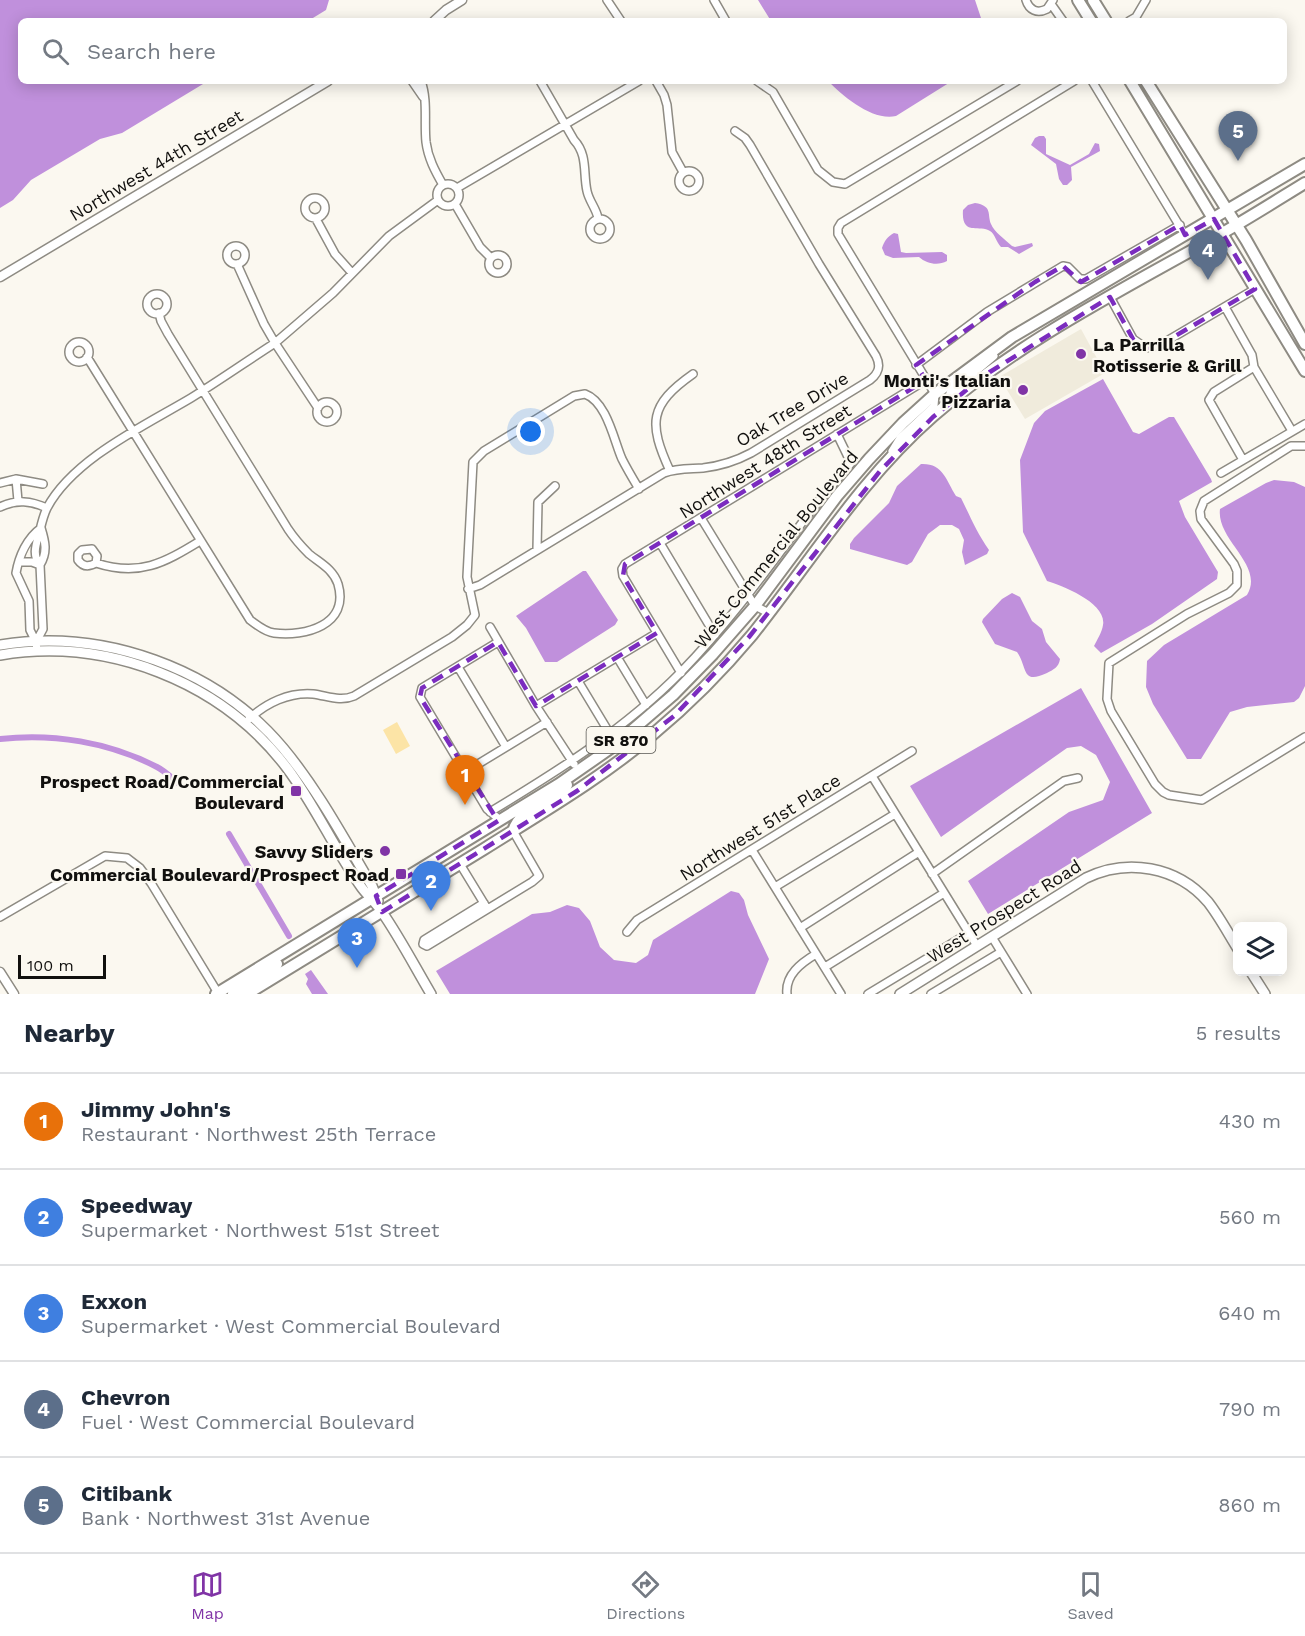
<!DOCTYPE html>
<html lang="en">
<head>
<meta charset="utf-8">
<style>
	:root { --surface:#fff; --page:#f2f2f3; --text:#1f2937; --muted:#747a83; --line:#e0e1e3; --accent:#8034a6 }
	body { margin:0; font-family:"Work Sans",sans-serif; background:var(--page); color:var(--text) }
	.controls { position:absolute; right:18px; bottom:18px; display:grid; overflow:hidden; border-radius:9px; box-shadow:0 3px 15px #0003 }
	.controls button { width:54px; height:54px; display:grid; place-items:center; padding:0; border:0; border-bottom:2px solid var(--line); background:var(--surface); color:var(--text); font:30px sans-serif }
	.scale { position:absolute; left:18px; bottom:15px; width:88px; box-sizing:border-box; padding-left:6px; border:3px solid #11100e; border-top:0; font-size:16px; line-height:21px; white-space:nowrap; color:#11100e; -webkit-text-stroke:4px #fbf8f0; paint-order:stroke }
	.you { position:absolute; left:531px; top:432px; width:21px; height:21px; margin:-15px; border:4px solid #fff; border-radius:50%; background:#1a73e8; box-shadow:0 0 0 9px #1a73e833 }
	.badge { display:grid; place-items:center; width:39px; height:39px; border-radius:50%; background:var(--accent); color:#fff; font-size:20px; font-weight:700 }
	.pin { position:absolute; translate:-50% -50px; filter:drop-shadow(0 2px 3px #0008) }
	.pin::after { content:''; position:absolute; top:32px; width:21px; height:18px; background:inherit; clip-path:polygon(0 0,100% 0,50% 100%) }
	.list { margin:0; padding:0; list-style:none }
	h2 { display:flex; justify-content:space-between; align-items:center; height:78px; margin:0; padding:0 24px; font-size:26px }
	h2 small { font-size:20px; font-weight:400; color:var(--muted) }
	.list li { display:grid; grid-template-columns:39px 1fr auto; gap:18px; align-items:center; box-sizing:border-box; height:96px; padding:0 24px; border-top:2px solid var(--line) }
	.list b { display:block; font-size:22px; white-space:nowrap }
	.list p { margin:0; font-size:20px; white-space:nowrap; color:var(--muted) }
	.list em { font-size:20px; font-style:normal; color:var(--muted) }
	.icon { flex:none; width:33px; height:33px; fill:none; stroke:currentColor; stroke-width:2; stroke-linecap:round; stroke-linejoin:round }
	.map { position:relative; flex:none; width:1305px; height:994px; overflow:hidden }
	.search { position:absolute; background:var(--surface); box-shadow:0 3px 15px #0003; left:18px; right:18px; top:18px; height:66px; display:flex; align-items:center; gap:15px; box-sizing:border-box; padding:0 21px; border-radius:9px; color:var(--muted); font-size:22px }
	.sheet { height:558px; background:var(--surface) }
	nav { display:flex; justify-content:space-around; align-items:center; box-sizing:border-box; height:84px; border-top:2px solid var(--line); background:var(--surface); font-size:16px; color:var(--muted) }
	nav a { display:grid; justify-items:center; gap:3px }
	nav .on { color:var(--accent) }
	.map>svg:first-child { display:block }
</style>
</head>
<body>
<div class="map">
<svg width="1305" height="994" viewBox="0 0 1305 994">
	<rect width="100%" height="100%" fill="#fbf8f0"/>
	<path fill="#f0ebdc" d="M1081,329L1105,373L1025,419L999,377Z"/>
	<path fill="#fce4a6" d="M397,722L410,746L396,754L383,730Z"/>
	<path fill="#c090dc" d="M0,0H329L326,10L308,21H21V81H208L122,133L100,139L31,180L13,200L0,208Z
		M758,0H975L982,21H771Z
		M828,81H952L896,116C872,121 844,97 828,81Z
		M1039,136H1044L1046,139V154L1070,165L1089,154L1095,143L1099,144L1100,151L1071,167L1072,180L1067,185H1063L1059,179L1056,164L1031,145L1035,138Z
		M975,203C993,206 987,214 991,224C994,232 1006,240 1012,246L1015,247L1032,243L1033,246L1019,254L1008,247H1001C996,242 995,234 990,231C980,224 961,237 963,210L968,205Z
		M894,233L898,234L901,252L906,253L942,252L947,255V261C938,266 927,264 919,257L893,258L885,255L882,248C884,241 888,236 894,233Z
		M1103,379L1133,432L1139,434L1169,417H1174L1211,479L1212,482L1179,501L1185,517L1218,572L1217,579L1152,624L1101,653L1094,646C1097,640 1102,632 1103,625C1107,603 1063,586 1047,581L1023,532L1020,460L1034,423L1045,411Z
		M921,464C943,463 946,480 956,496L961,498C970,516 977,533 989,550L987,554L965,565L962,552L964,540L959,529L952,525H940L928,534L912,562L907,565L850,549V544L854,538L889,503L897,486Z
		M1274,480L1294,482L1305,487V686L1299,698L1294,702L1247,707L1230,712L1201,759H1187L1153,704L1146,687L1147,661L1164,645L1247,595C1265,565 1216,540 1220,509L1266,483Z
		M583,571H586L618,620L615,625L557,662H545L526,628L516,616Z
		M1012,593L1020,597L1032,621L1042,629L1046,642L1060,659C1059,667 1053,670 1047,673C1021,685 1028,668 1017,652L995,644L982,622L983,619L1002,599Z
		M1081,688L1152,813L988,914L968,881L1069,812L1103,800L1110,782L1096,755L1081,746L1067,748L941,837L910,786Z
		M731,891L739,893L744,900L748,915L769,959L755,994H450L436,971L532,914L550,912L567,905L579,908L590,921L600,947L614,960L636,963L648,955L653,940Z
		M311,970L328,994H312L306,984L308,979L305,974Z"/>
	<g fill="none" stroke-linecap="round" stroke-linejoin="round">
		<path stroke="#c090dc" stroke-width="6" d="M0,739C53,733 109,742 157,767C165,771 172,778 179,784
			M229,834L289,936"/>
		<defs>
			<path id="minor" d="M607,0L621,21
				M714,0L726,21
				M1026,0C1029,10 1037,14 1047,9L1053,0
				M1051,4L1063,21
				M1129,21L1136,17L1146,0
				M412,81L423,97
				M421,81C428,100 424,122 426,142C428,158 435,171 443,185
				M540,81L574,140C588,155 583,173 587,191C589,201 596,208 598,218
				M656,81L664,95L667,105L672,152L683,172
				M757,81L773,92L818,170L833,182L845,184L1017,81
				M1092,81L1185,235
				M679 181a10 10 0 1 1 20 0a10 10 0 1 1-20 0Z
				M437 195a11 11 0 1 1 22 0a11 11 0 1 1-22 0Z
				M457,188L639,81
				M305 208a10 10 0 1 1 20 0a10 10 0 1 1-20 0Z
				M455,204L480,247L491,258
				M590 229a10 10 0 1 1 20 0a10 10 0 1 1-20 0Z
				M316,219L335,254L352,273
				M227 255a9 9 0 1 1 18 0a9 9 0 1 1-18 0Z
				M489 264a9 9 0 1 1 18 0a9 9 0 1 1-18 0Z
				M237,264L264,324L275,343L333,293L389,236L438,200
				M147 304a10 10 0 1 1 20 0a10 10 0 1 1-20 0Z
				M1110,297L1133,339L1146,348L1160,345L1255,289
				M1225,307L1252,355L1254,367L1292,431
				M69 352a10 10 0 1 1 20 0a10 10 0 1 1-20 0Z
				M87,357L250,620C257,625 265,632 274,633C305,637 350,625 338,584C333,569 320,563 309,554C301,546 294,538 288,529L168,334L161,321L159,313
				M916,365L987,312L1063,266L1068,267L1080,279H1086L1180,225
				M947,402L950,393L994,356
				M317 412a10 10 0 1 1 20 0a10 10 0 1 1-20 0Z
				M1305,446H1291L1204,501L1200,511L1201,519L1234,564L1237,571V585L1229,593L1187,614L1109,663L1107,699L1111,711L1155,784L1163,792L1169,795L1202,800L1305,737
				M892,451L900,438L934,406L935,394L838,234V228L841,223L1074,81
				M1243,460L1209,400L1214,392L1254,367
				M670,471C648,423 649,405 693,374
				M1221,473L1305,424
				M0,483L16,479
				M18,501L16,479L43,484
				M0,507C17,499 31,501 47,508
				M701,518L755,606L769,613
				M660,543L715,635
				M537,550L538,502L555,486
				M20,562H32L40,565
				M96,563C89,567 83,567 78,560V554L82,550L92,549L97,556L96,563C139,577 164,563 200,541
				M40,565C48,552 45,541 41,528
				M468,589L480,585L664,473C677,468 690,469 703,468C720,466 736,461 751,453L870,380C879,373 881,366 876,356L819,264L750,145L745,138L735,131
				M490,627L536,706L574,764
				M36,642L43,629L40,565C32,555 36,545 39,534C41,526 43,516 47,508C73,459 144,426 191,398C220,380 247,361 275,343L318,408
				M498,642L422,688L420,697L487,809L500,820
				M37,651L36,642L30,630L29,601L16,573C19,556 27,538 41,528
				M617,657L646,705
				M458,667L506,747
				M681,673L623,576L622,569L625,564L926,380
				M578,681L610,734
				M536,706L657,633
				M249,719C266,703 289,692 313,694C328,696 340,702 354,696L452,637L467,625L475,615L467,577L473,462L484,451L574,396L585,394C607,402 614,441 622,459C627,469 633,479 639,489
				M465,772L547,722
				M872,776L977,946
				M490,812C558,771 625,729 681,672C729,623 769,567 810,512C823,495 837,480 851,463L837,434
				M752,850L841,994
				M460,864L485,905
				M932,874L1064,781L1078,778
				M775,887L895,814
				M484,903L424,940L423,944L427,946L532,882L539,876L513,831
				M0,917L105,856L127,858L140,868L151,883L218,993
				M800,928L919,852
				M627,932L637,920L912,751
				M992,937L1027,994
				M825,967L944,893
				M787,994C785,975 801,963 816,954
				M868,994L969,933
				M931,994L1001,952"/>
			<path id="tertiary" d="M434,21L446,10L462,0
				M0,277L328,81
				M0,972L14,994"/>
			<path id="secondary" d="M0,645C103,628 216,668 283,748C318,790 344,839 372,886L378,901
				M0,655C107,637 221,681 287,768C315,805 334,849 362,888C368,896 376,903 382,912C400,938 415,967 431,994
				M1251,972L1265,994
				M900,994L1086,878C1127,858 1177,866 1208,902C1219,916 1228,933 1238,949"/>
			<path id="primary" d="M1078,0L1091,21
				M1093,0L1106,21
				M1130,81L1305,371
				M1146,81L1246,240L1305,344"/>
			<path id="trunk" d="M513,831C520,808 551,801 567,785
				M216,994L559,784L615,745L673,695L713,654L755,606L837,496L869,459L903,423L935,394L1012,337L1305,164
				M233,994L277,964
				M247,994C326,946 405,898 484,849C541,813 600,779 652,735C688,705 722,671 752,635C811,561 861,479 933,416C1017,343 1116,293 1212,239C1244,221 1274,202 1305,183"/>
		</defs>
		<use href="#minor" stroke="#8e8b83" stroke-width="10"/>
		<use href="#tertiary" stroke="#8e8b83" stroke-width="11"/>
		<use href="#secondary" stroke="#8e8b83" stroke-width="12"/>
		<use href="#primary" stroke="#8e8b83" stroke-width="14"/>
		<use href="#trunk" stroke="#8e8b83" stroke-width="14"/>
		<use href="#minor" stroke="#fff" stroke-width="7"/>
		<use href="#tertiary" stroke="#fff" stroke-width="8"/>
		<use href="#secondary" stroke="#fff" stroke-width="9"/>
		<use href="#primary" stroke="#fff" stroke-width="10"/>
		<use href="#trunk" stroke="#fff" stroke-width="10"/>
	</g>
	<path fill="none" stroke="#7b2cbf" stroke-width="4.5" stroke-dasharray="12 8" stroke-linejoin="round" d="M1214,219L1255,289L1160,345L1146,348L1133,339L1110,297L985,375L933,417L880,471L749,637L674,716L577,791L382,912L376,896L498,821L420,697L422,688L498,642L536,706L657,633L623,576L625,564L926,380L916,365L1035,282L1063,266L1081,282L1180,225L1185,235Z"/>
	<g fill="#8034a6" stroke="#fbf8f0" stroke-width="2">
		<circle cx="1081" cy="354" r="6"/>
		<circle cx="1023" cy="390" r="6"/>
		<rect x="290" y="785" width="12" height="12" rx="3"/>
		<circle cx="385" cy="851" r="6"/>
		<rect x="395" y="868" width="12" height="12" rx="3"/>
	</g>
	<g text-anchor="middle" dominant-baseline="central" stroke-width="4.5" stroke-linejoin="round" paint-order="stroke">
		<rect fill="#fbf8f0" stroke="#575652" stroke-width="1.5" x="586.5" y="727" width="69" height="26" rx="4.5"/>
		<g font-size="16" font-weight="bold" fill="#11100e">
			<text x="621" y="740">SR 870</text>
		</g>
		<g font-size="18" fill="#11100e" stroke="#fbf8f0">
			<text transform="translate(156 165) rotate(-31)">Northwest 44th Street</text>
			<text transform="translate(792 409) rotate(-31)">Oak Tree Drive</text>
			<text transform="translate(765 461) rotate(-32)">Northwest 48th Street</text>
			<text transform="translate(776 549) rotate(-51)">West Commercial Boulevard</text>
			<text transform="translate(760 827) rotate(-32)">Northwest 51st Place</text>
			<text transform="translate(1004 911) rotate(-32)">West Prospect Road</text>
		</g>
		<g font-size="18" font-weight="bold" fill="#11100e" stroke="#fbf8f0" text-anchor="end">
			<text x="1093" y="344" text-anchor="start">La Parrilla<tspan x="1093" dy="21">Rotisserie &amp; Grill</tspan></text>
			<text x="1011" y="380">Monti's Italian<tspan x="1011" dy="21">Pizzaria</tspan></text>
			<text x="284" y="781">Prospect Road/Commercial<tspan x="284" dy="21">Boulevard</tspan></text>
			<text x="373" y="851">Savvy Sliders</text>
			<text x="389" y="874">Commercial Boulevard/Prospect Road</text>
		</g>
	</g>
</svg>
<div class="controls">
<button><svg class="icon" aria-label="layers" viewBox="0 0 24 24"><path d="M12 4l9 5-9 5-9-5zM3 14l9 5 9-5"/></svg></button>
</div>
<div class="scale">100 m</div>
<div class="you"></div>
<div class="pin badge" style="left:465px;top:805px;background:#e8710a">1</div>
<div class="pin badge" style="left:431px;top:911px;background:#3f7fe0">2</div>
<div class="pin badge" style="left:357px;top:968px;background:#3f7fe0">3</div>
<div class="pin badge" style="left:1208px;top:280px;background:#5c6f8a">4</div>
<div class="pin badge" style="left:1238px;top:161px;background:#5c6f8a">5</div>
<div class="search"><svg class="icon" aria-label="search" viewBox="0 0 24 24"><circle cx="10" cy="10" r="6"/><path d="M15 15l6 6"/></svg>Search here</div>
</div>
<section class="sheet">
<h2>Nearby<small>5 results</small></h2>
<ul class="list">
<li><span class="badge" style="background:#e8710a">1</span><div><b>Jimmy John's</b><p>Restaurant · Northwest 25th Terrace</p></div><em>430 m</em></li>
<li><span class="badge" style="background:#3f7fe0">2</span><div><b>Speedway</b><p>Supermarket · Northwest 51st Street</p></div><em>560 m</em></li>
<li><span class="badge" style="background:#3f7fe0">3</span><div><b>Exxon</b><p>Supermarket · West Commercial Boulevard</p></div><em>640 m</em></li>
<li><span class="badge" style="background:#5c6f8a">4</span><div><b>Chevron</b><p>Fuel · West Commercial Boulevard</p></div><em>790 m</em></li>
<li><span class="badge" style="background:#5c6f8a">5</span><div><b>Citibank</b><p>Bank · Northwest 31st Avenue</p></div><em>860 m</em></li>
</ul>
</section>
<nav>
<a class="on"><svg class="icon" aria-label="map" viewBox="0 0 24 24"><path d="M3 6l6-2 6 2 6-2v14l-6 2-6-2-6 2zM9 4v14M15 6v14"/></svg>Map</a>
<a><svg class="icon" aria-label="directions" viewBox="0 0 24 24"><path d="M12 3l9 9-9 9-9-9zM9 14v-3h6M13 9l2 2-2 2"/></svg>Directions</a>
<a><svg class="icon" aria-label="saved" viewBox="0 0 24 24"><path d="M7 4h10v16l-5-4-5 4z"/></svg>Saved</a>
</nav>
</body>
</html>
